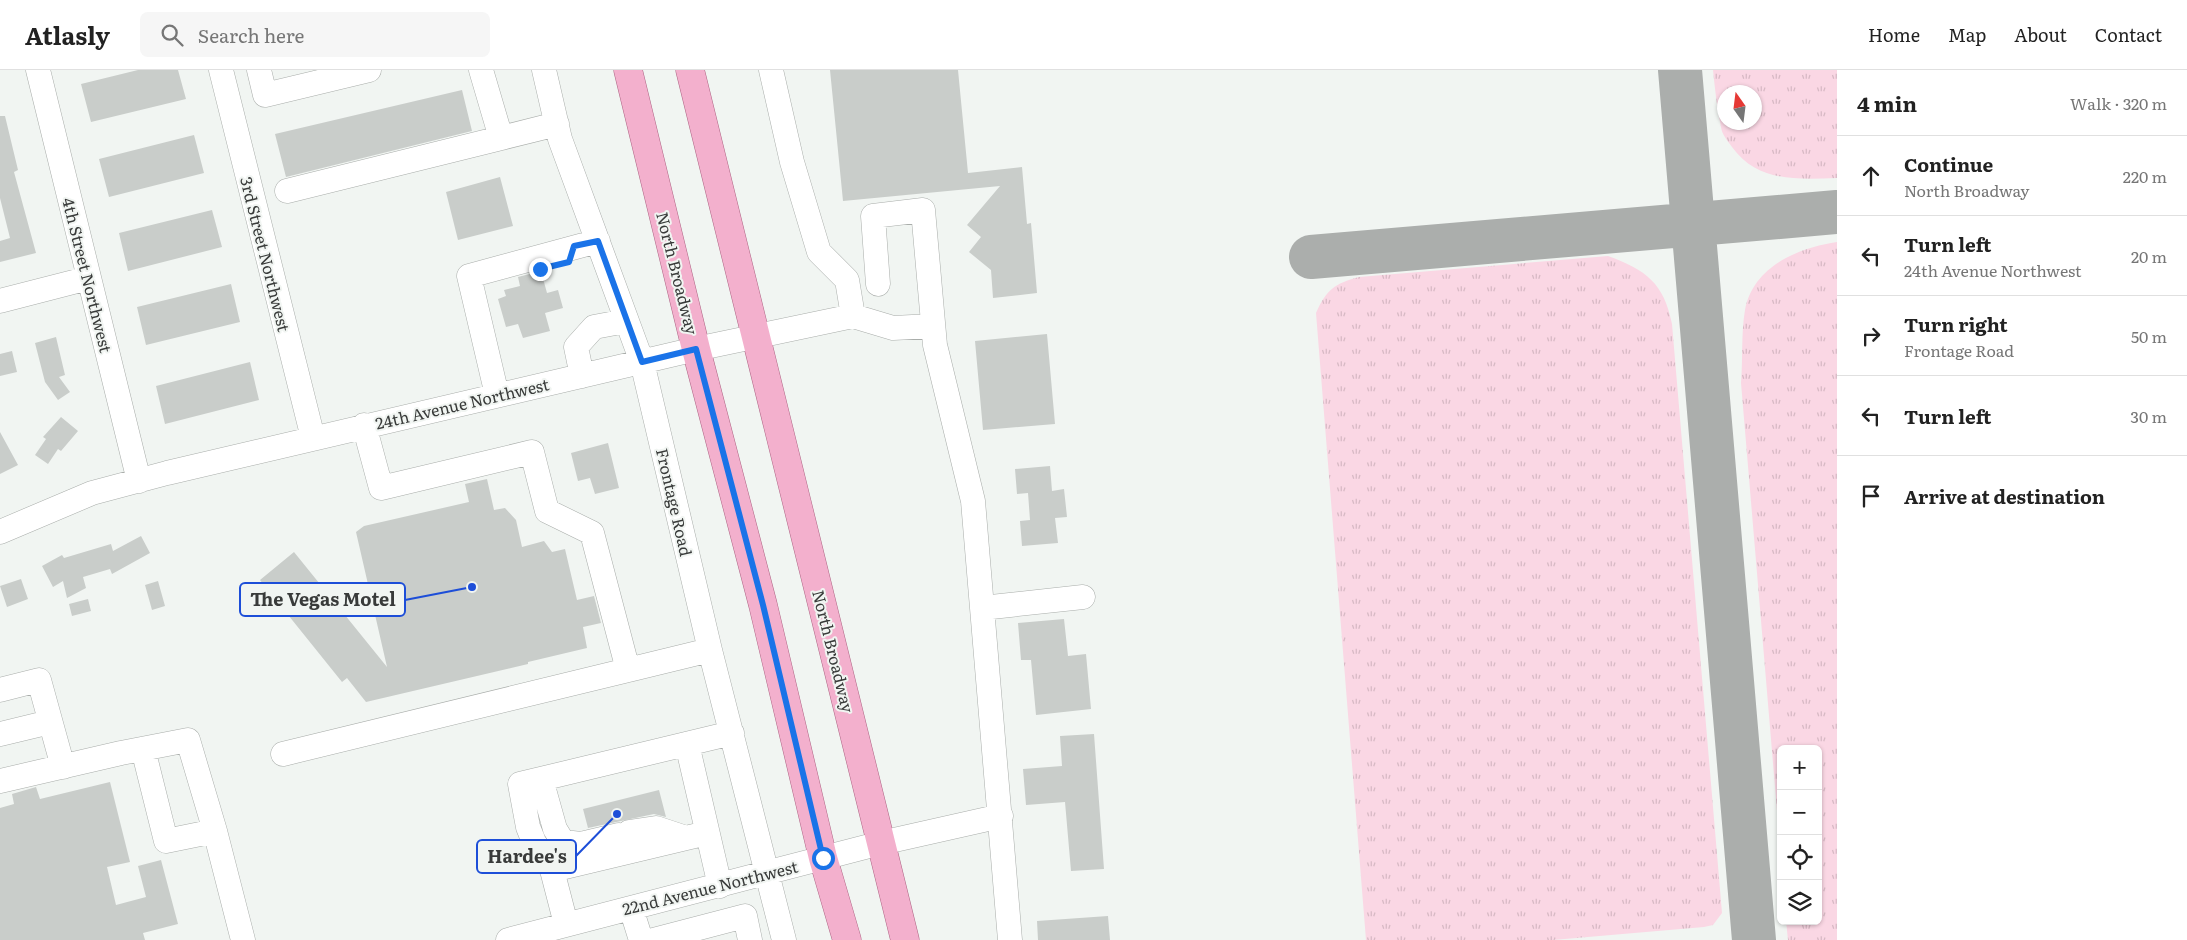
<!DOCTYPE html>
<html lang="en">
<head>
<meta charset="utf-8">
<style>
	:root { --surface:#fff; --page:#f6f6f6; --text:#222; --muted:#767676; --line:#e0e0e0 }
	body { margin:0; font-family:Literata,serif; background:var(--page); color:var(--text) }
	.controls { position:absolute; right:15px; bottom:15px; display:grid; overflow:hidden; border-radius:8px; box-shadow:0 1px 4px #0004 }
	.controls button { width:45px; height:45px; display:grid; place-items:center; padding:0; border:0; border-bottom:1px solid var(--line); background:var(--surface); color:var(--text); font:25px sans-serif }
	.compass { position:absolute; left:1717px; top:15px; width:45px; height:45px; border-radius:50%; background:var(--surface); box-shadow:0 1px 4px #0004; rotate:346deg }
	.stop { position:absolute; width:15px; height:15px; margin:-11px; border:4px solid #1a73e8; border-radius:50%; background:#fff }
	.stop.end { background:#1a73e8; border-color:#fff; box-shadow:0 1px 5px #0008 }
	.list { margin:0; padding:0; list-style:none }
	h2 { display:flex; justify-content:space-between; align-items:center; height:65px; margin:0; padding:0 20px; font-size:21px }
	h2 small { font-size:16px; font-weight:400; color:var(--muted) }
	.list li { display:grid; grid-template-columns:32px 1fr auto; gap:15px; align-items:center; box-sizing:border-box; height:80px; padding:0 20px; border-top:1px solid var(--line) }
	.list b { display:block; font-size:19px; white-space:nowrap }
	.list p { margin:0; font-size:16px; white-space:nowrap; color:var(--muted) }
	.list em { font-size:16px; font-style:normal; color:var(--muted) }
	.icon { flex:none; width:28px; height:28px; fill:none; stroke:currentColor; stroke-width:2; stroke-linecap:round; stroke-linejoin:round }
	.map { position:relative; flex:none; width:1837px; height:870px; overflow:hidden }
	header { display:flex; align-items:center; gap:30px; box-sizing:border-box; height:70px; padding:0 25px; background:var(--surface); border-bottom:1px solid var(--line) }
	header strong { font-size:24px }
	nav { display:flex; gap:28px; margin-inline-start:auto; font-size:18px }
	.search { width:350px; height:45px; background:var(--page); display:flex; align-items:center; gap:12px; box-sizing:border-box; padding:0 18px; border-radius:8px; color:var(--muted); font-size:19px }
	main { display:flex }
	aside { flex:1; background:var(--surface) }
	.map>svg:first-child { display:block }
</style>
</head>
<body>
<header>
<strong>Atlasly</strong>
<div class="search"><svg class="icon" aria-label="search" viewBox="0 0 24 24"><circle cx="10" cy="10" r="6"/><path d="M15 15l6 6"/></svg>Search here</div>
<nav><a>Home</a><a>Map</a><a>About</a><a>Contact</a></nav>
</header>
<main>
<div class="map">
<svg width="1837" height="870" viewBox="0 0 1837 870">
	<defs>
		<pattern id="grass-tufts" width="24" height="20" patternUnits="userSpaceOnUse" patternTransform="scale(1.25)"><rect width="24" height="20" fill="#fad7e4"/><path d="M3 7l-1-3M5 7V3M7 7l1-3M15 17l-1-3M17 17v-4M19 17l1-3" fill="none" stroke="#d7b9c4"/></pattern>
	</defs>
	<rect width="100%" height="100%" fill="#f1f5f2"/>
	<path fill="url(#grass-tufts)" fill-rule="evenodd" d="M1713,0H1837V108C1798,109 1758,113 1732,77C1728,71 1722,65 1721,57C1717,39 1715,19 1713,0ZM1724,22H1754V52H1724Z
		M1837,172V870H1788L1786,851H1818V679H1781V788L1741,313C1743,289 1741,263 1745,240C1753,197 1797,178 1837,172Z
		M1608,186C1646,200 1664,213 1672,254L1722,843L1713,855L1704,857L1553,870H1366L1316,243C1327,219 1334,214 1359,207Z"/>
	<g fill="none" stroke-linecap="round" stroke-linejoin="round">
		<path stroke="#abaeac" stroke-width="44" d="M1680,0L1754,870
			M1311,187L1837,142"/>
	</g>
	<path fill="#c9cdca" d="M138,0H178L186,29L91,52L81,14Z
		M830,0H958L968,103L1022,97L1027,154L1031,153L1037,223L993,228L991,200L969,182L981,167L967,155L1000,116L843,131Z
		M462,20L472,61L286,107L275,64Z
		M0,46H5L18,100L14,102L36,183L0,192V171L10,168L0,128Z
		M194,65L204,103L109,127L99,89Z
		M500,107L513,156L458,170L446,122Z
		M212,140L222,177L128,201L119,163Z
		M541,201L547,223L558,220L563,238L545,243L550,261L523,268L518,254L506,257L498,229L506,226L504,220L520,216L518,207Z
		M231,214L240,252L146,275L137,237Z
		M1047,264L1055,354L983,360L975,271Z
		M56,267L65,305L59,307L70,322L58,330L45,312L35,273Z
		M12,281L17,302L0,306V284Z
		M250,292L259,330L165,354L156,316Z
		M61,347L78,361L61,381L58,379L48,394L35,385L46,369L43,367Z
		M0,362L18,395L0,404Z
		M608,373L619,418L595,424L590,408L578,411L571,383Z
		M1050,396L1052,421L1064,419L1067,447L1055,448L1058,473L1022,476L1020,451L1030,450L1028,423L1017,424L1015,399Z
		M487,409L494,440L505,438L516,450L522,477L544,471L552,482L565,479L577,530L594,526L601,553L583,557L587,578L528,592V594L366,632L347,608L342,612L260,510L294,482L387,597L356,462L364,456L469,432L465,414Z
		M141,466L150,483L112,504L110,499L83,507L86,518L67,528L63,511L53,517L42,496L62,485L64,488L111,474L113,481Z
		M21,509L28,529L7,537L0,516Z
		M158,511L165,536L152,540L145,515Z
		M88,529L91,541L72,546L69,534Z
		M1064,549L1068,586L1086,584L1091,639L1036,645L1031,590H1021L1018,553Z
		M1094,664L1104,799L1071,801L1065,732L1026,735L1023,699L1062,696L1060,666Z
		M110,712L130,792L107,797L116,835L146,827L138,796L161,790L178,854L143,863L145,870H0V738L14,734L12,724L36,717L40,729Z
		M659,720L666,747L654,744L588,758L583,739Z
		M1108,846L1110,870H1038L1037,851Z"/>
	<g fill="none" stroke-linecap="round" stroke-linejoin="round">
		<defs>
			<path id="minor" d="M38,0L139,411
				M221,0L313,368
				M259,0L265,25L369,0
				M544,0L560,69L642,292L710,580L784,870
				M771,0L792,92L819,182L847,210L853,246
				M501,68L557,54
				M287,121L501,68L481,0
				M878,214L873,146L923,140L935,275L973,431L1010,870
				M0,231L89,208
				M582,306L576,277L594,257L626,251
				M497,325L469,206L598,171
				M364,355L381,418L532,382L547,441L592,463L628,600L710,580
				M0,462L92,423L167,403L696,279L853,246L893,258L932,256
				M982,538L1083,527
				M0,620L39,610L63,697
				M0,664L50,652
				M687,674L720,816
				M143,679L166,771L215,761
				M283,684L628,600
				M541,709L555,759L563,772L581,774L619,765
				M0,711L121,683L188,670L215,761L243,870
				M629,762L656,758L686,768
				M552,800L707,763
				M631,838L641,870
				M566,854L552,800L534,772L528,757L520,714L732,663
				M508,870L881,773L1001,746
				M653,870L745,846L750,870"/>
			<path id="major" d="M628,0L696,279L763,535L823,788L847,870
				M690,0L905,870"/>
		</defs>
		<use href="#minor" stroke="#a9adaa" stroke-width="25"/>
		<use href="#major" stroke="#ad6584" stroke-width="29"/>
		<use href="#minor" stroke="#fff" stroke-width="24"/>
		<use href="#major" stroke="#f3b0cd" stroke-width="28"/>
	</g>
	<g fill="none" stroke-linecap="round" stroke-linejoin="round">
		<path stroke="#1a73e8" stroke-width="6" d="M540,199L569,192L574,176L598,171L642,292L696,279L763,535L823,788"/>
	</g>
	<g text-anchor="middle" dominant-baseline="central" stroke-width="4" stroke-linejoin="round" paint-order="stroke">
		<g font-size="16" fill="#393b3a" stroke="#f1f5f2">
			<text transform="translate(266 184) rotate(76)">3rd Street Northwest</text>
			<text transform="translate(678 203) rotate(76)">North Broadway</text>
			<text transform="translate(88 205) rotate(76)">4th Street Northwest</text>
			<text transform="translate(462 333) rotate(-13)">24th Avenue Northwest</text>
			<text transform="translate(675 432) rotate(77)">Frontage Road</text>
			<text transform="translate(834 581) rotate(76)">North Broadway</text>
			<text transform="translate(710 817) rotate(-14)">22nd Avenue Northwest</text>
		</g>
	</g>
	<path fill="none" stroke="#1d4ed8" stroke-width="2" d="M472 517L405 530M617 744L576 786"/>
	<g fill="#1d4ed8" stroke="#f1f5f2" stroke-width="2">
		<circle cx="472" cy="517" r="5"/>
		<circle cx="617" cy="744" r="5"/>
	</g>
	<g fill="#f1f5f2" stroke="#1d4ed8" stroke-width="2">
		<rect x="240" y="513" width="165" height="33" rx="5"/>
		<rect x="477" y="770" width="99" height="33" rx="5"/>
	</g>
	<g font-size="18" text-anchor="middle" font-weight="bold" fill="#393b3a">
		<text x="323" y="536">The Vegas Motel</text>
		<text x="527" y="793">Hardee's</text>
	</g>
</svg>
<div class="controls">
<button>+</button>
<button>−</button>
<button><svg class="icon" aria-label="locate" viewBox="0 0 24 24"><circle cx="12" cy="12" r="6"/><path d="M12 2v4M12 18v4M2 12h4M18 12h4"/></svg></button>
<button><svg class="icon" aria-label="layers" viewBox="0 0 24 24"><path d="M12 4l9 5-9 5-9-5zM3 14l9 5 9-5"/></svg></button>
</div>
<svg class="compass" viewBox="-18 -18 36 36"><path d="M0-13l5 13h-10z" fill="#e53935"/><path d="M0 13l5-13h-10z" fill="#767676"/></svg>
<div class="stop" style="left:823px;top:788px"></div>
<div class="stop end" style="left:540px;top:199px"></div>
</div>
<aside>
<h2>4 min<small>Walk · 320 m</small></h2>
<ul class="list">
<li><svg class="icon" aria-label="ahead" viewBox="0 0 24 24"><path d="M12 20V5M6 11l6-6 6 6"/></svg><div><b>Continue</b><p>North Broadway</p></div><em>220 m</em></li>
<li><svg class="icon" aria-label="left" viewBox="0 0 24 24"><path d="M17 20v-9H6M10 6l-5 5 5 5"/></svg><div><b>Turn left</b><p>24th Avenue Northwest</p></div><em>20 m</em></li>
<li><svg class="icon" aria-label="right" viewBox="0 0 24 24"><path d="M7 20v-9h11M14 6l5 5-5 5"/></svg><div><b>Turn right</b><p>Frontage Road</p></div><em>50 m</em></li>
<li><svg class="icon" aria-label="left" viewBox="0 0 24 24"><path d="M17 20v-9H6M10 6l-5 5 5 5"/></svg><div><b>Turn left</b></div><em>30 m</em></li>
<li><svg class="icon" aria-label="arrive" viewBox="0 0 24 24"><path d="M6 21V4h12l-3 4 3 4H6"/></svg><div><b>Arrive at destination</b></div></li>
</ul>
</aside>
</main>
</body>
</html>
